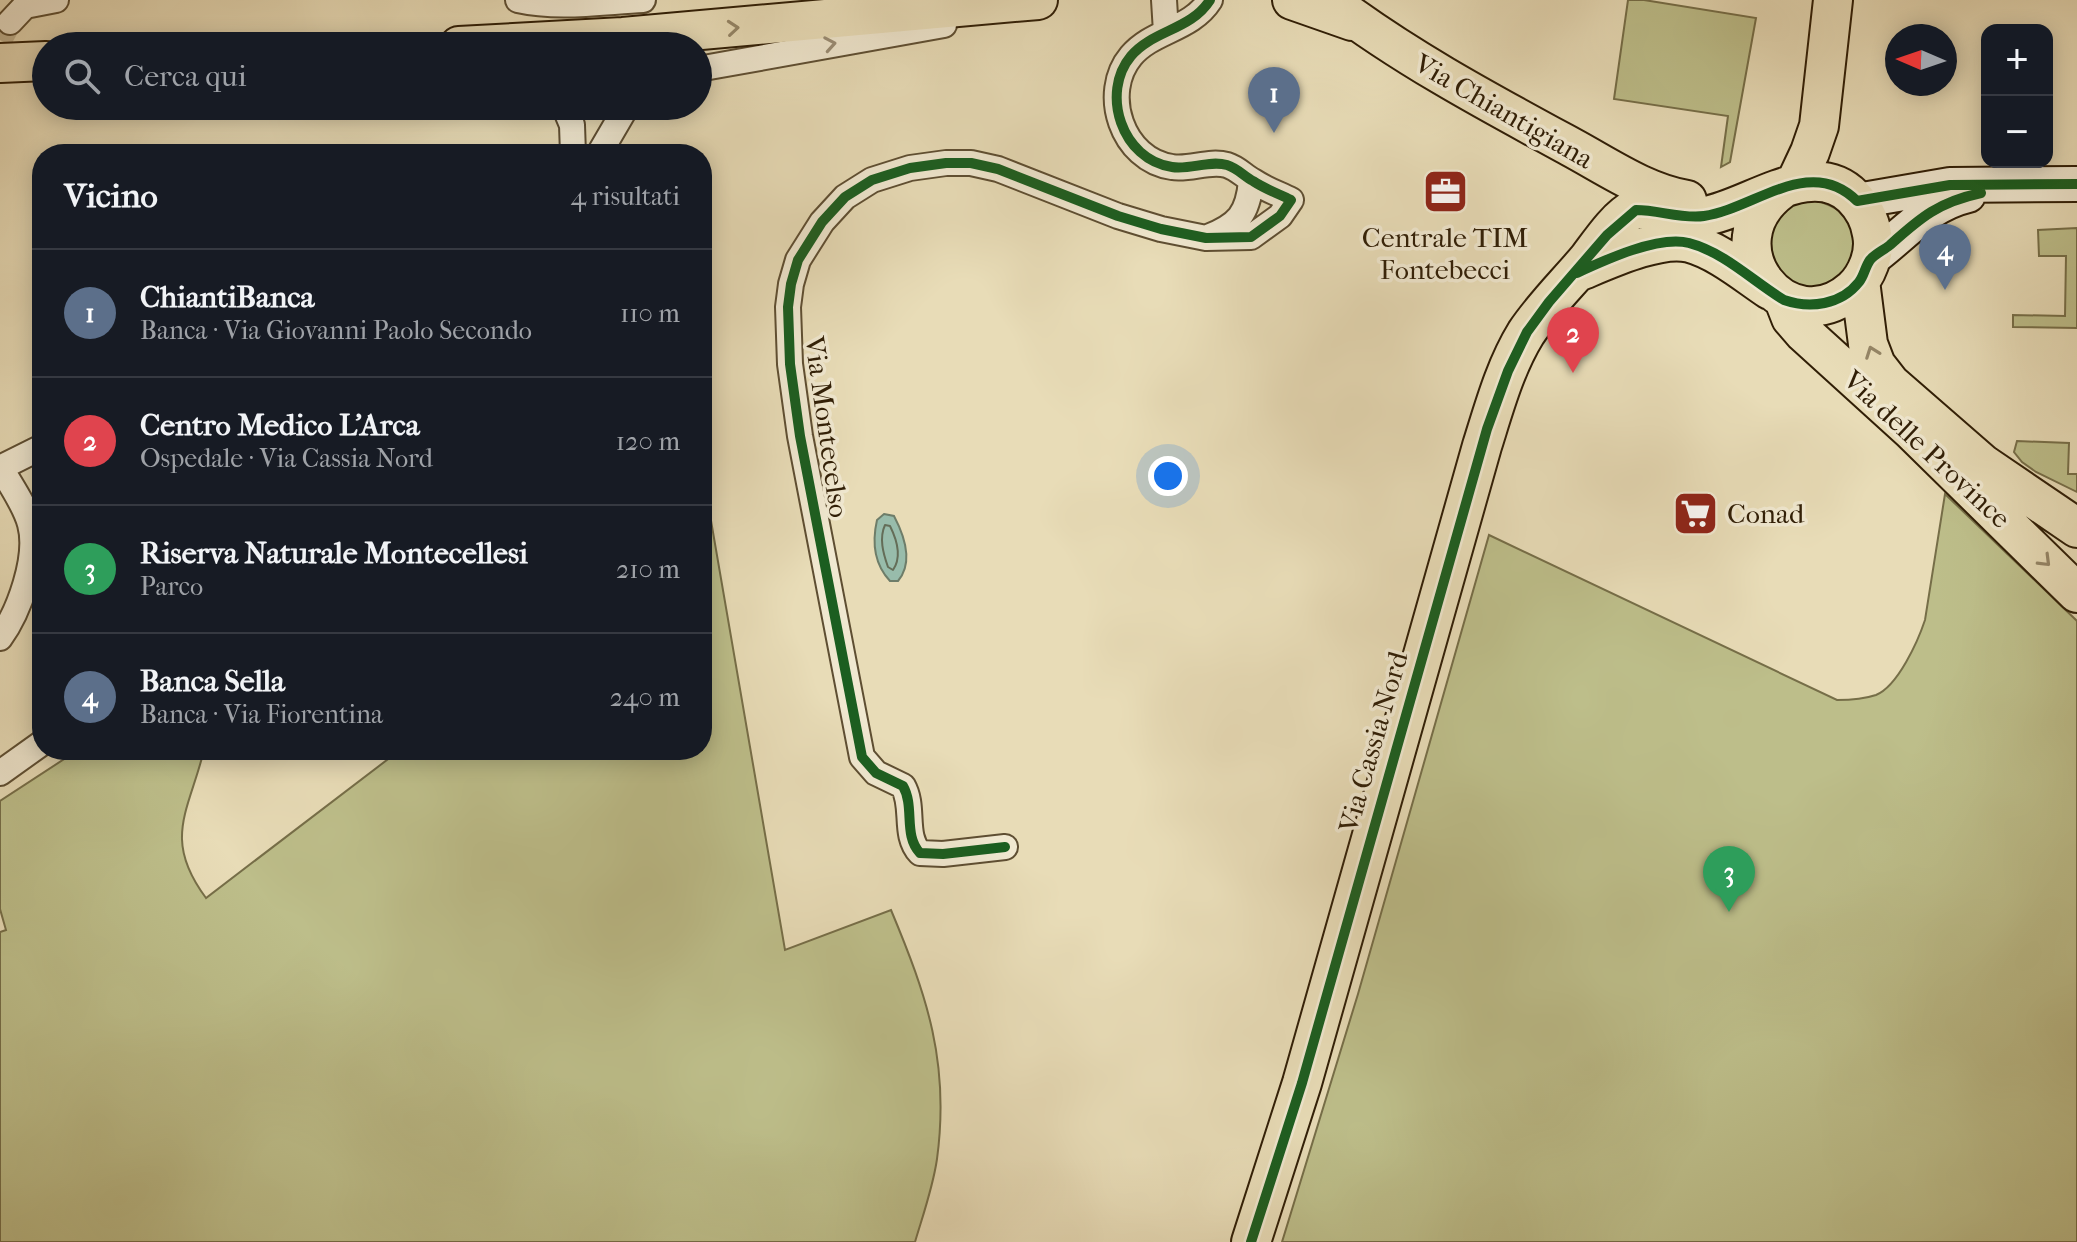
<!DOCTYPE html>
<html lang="it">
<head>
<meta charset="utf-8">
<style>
	:root { --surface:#171b24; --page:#20242c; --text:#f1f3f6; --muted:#9ea1a6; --line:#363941; --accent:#8c9099 }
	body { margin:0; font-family:"IM FELL French Canon",serif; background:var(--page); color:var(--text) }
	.controls { position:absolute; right:24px; top:24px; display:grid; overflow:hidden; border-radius:16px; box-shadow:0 4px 20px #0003 }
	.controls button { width:72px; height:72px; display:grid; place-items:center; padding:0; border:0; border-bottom:2px solid var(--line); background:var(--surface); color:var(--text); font:40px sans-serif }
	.compass { position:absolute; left:1885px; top:24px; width:72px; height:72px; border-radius:50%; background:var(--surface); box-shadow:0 4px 20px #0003; rotate:272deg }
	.you { position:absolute; left:1168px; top:476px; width:28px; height:28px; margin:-20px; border:6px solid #fff; border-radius:50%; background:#1a73e8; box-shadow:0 0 0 12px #1a73e833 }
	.badge { display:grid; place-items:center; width:52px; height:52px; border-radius:50%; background:var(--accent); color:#fff; font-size:26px; font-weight:700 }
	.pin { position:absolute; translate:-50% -66px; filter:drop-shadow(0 2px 4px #0008) }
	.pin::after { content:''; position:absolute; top:42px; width:28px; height:24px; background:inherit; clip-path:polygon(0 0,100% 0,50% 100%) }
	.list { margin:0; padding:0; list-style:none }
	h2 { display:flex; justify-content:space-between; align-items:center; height:104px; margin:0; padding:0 32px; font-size:34px }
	h2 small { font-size:26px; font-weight:400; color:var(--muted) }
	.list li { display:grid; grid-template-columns:52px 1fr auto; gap:24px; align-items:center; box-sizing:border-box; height:128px; padding:0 32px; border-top:2px solid var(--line) }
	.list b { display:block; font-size:30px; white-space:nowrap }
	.list p { margin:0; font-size:26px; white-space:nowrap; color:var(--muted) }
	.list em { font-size:26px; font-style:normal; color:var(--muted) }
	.icon { flex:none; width:44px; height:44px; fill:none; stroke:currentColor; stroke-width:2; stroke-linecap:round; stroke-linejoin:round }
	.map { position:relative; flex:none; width:2077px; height:1242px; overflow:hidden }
	.search { position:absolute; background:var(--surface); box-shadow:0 4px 20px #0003; left:32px; top:32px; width:680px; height:88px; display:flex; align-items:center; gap:20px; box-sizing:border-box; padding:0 28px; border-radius:44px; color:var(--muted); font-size:30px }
	.panel { position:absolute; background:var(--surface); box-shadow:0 4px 20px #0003; left:32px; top:144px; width:680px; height:616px; border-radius:32px }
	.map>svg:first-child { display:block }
</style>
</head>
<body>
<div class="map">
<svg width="2077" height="1242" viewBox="0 0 2077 1242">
	<rect width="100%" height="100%" fill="#e8dcb7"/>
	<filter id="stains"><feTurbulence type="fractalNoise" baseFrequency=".0025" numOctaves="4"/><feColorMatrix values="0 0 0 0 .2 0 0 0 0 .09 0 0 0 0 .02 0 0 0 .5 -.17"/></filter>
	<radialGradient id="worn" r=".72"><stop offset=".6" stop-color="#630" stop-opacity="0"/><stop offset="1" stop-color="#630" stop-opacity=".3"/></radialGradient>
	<path fill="#bdbe8a" stroke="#766e48" stroke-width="2" d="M1628,0H1644L1756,18L1730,162L1721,167L1728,116L1614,99Z
		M1813,200C1855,210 1857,230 1851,268L1814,292L1775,274L1767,231C1783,211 1787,203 1813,200Z
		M2077,228V328L2013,327V315L2065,316L2066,256H2039L2038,230Z
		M2017,441L2069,443L2068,474H2077V492L2036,472L2022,462L2014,452Z
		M704,480L785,950L891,910C927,996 950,1063 937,1159C933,1187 923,1215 915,1242H0V932L6,930L0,909V801L78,750H204C189,811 162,839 206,898L400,750H702V481Z
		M1945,494L2077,621V1242H1282L1358,994L1489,535L1837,700C1850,700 1864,699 1876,695C1898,686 1918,641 1925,620Z"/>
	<path fill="#98bcab" stroke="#6e7d69" stroke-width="2" d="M884,514L894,516C904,535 914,562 898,581H890C874,564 872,542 877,520Z"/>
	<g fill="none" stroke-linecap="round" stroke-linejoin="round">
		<path stroke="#646d58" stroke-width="2" d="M885,525L890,526C897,540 902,557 893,570L888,567C883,553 879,538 885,525Z"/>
		<path stroke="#c3b694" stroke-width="24" stroke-dasharray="24 12" stroke-linecap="butt" d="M0,40L10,22"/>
		<defs>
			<path id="street" d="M518,0C558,9 602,2 643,0
				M1164,0L1166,32
				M10,22L25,6L56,0
				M698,69L944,25
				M564,106L572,125L573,154
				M599,154L627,106
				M1208,237C1238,225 1248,214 1251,181
				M0,468L42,447
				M0,638C19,612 39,557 30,524C25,505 11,486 1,468
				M0,773L42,743
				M1005,847L943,854L920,853C903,835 915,807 903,786L876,773L862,757L800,436L790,364L788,307L791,284L798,260L822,222L845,197L872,180L910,168L946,163H971L998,169L1118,216L1161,229L1206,238L1251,237L1280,216L1291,200C1279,194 1265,189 1253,181C1244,176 1237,168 1227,165C1209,160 1190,170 1172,167C1122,160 1100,93 1131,56C1153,30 1191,30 1210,0"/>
			<path id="secondary" d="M1857,201L1950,185L2077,184
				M1870,260C1903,236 1926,205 1968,195"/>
			<path id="primary" d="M1292,0L1352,21
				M1329,0C1404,57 1488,102 1571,147C1608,167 1645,193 1687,200
				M459,46L623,37L1038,0
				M0,63L46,61
				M1795,184L1810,152L1819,126L1833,0
				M1578,272C1607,260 1660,235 1690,243C1719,251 1746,274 1770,290
				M1860,281L1868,344L1876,365L1890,383L1983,464L2077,528
				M1784,300L1791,318L1804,333L1912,431L2077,593
				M1251,1242L1302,1083L1482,446C1494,408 1505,367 1526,333C1544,306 1567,284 1588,259C1598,246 1618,216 1633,210C1646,206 1685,219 1705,216C1749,209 1813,156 1853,197C1862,206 1870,220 1872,234C1876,253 1867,276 1853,289C1788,347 1707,245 1781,190"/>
		</defs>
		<use href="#street" stroke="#5e4e32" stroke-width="28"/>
		<use href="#secondary" stroke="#301e06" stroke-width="38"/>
		<use href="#primary" stroke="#301e06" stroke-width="42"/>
		<use href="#street" stroke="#f0e8d0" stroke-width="24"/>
		<use href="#secondary" stroke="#f0e8d0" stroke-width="34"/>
		<use href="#primary" stroke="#e8dcb7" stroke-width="38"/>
		<defs>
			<path id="cycleway" d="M1577,273C1605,260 1659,235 1689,243C1724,252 1754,282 1784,300C1810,309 1841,305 1859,282C1864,276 1865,267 1870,260C1875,254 1884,250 1890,245C1921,217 1939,202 1981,193
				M1005,847L943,854L920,853C903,835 915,807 903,786L876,773L862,757L800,436L790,364L788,307L791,284L798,260L822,222L845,197L872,180L910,168L946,163H971L998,169L1118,216L1161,229L1206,238L1251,237L1280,216L1291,200C1279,194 1265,189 1253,181C1244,176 1237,168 1227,165C1209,160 1190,170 1172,167C1122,160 1100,93 1131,56C1153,30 1191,30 1210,0
				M1251,1242L1302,1083L1487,429L1508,371L1527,332L1549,302L1607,235L1636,210C1659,210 1681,219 1704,216C1754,209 1810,154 1857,201L1950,185L2077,184"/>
		</defs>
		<use href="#cycleway" stroke="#f0e8d0" stroke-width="15"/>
		<use href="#cycleway" stroke="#1b5e20" stroke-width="10"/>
	</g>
	<defs><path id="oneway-chevron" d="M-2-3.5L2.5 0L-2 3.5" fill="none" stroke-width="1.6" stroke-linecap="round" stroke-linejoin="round" transform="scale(2)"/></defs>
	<g stroke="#958667">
		<use href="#oneway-chevron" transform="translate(733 28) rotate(-5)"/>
		<use href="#oneway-chevron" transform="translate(1872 352) rotate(-110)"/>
		<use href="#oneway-chevron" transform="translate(2045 561) rotate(45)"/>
	</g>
	<use stroke="#9a8d75" href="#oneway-chevron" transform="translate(830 44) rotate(-10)"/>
	<defs>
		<symbol id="office-square" viewBox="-11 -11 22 22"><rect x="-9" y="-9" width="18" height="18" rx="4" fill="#8f2418" stroke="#f0e8d0"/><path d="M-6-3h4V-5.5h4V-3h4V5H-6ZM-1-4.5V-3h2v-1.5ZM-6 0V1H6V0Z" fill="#fff"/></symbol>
		<symbol id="supermarket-square" viewBox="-11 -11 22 22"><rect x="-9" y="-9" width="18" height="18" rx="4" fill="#8f2418" stroke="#f0e8d0"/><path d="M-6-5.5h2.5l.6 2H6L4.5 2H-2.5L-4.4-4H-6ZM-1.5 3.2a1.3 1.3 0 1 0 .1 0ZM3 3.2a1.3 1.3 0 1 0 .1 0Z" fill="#fff"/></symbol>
	</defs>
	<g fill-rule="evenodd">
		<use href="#office-square" x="1420" y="166" width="51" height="51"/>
		<use href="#supermarket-square" x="1670" y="488" width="51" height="51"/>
	</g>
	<g text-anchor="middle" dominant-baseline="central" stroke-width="7" stroke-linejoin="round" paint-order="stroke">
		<g font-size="28" fill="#301e06" stroke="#f0e8d0">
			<text transform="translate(1504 111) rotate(30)">Via Chiantigiana</text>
			<text transform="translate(827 427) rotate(82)">Via Montecelso</text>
			<text transform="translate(1927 449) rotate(43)">Via delle Province</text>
			<text transform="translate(1373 742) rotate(-74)">Via Cassia Nord</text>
		</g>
		<g font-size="28" fill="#301e06" stroke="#f0e8d0">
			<text x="1445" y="237">Centrale TIM<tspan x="1445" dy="32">Fontebecci</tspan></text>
			<text x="1727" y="513" text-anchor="start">Conad</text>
		</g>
	</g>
	<rect width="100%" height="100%" filter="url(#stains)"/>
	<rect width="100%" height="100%" fill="url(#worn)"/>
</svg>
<div class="controls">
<button>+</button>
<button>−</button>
</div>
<svg class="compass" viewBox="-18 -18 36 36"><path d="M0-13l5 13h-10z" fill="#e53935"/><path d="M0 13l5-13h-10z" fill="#9ea1a6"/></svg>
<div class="you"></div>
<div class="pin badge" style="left:1274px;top:133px;background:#5c6f8a">1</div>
<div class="pin badge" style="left:1573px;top:373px;background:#e0444e">2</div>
<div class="pin badge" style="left:1729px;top:912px;background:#2e9e5b">3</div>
<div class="pin badge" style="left:1945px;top:290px;background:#5c6f8a">4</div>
<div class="search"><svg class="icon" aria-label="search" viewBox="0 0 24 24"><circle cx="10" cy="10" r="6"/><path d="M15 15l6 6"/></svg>Cerca qui</div>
<section class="panel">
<h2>Vicino<small>4 risultati</small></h2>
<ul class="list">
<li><span class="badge" style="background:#5c6f8a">1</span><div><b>ChiantiBanca</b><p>Banca · Via Giovanni Paolo Secondo</p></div><em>110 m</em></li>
<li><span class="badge" style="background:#e0444e">2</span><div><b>Centro Medico L'Arca</b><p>Ospedale · Via Cassia Nord</p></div><em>120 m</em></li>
<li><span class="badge" style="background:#2e9e5b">3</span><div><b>Riserva Naturale Montecellesi</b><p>Parco</p></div><em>210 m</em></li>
<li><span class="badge" style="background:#5c6f8a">4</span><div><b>Banca Sella</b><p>Banca · Via Fiorentina</p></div><em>240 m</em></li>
</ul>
</section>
</div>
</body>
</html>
